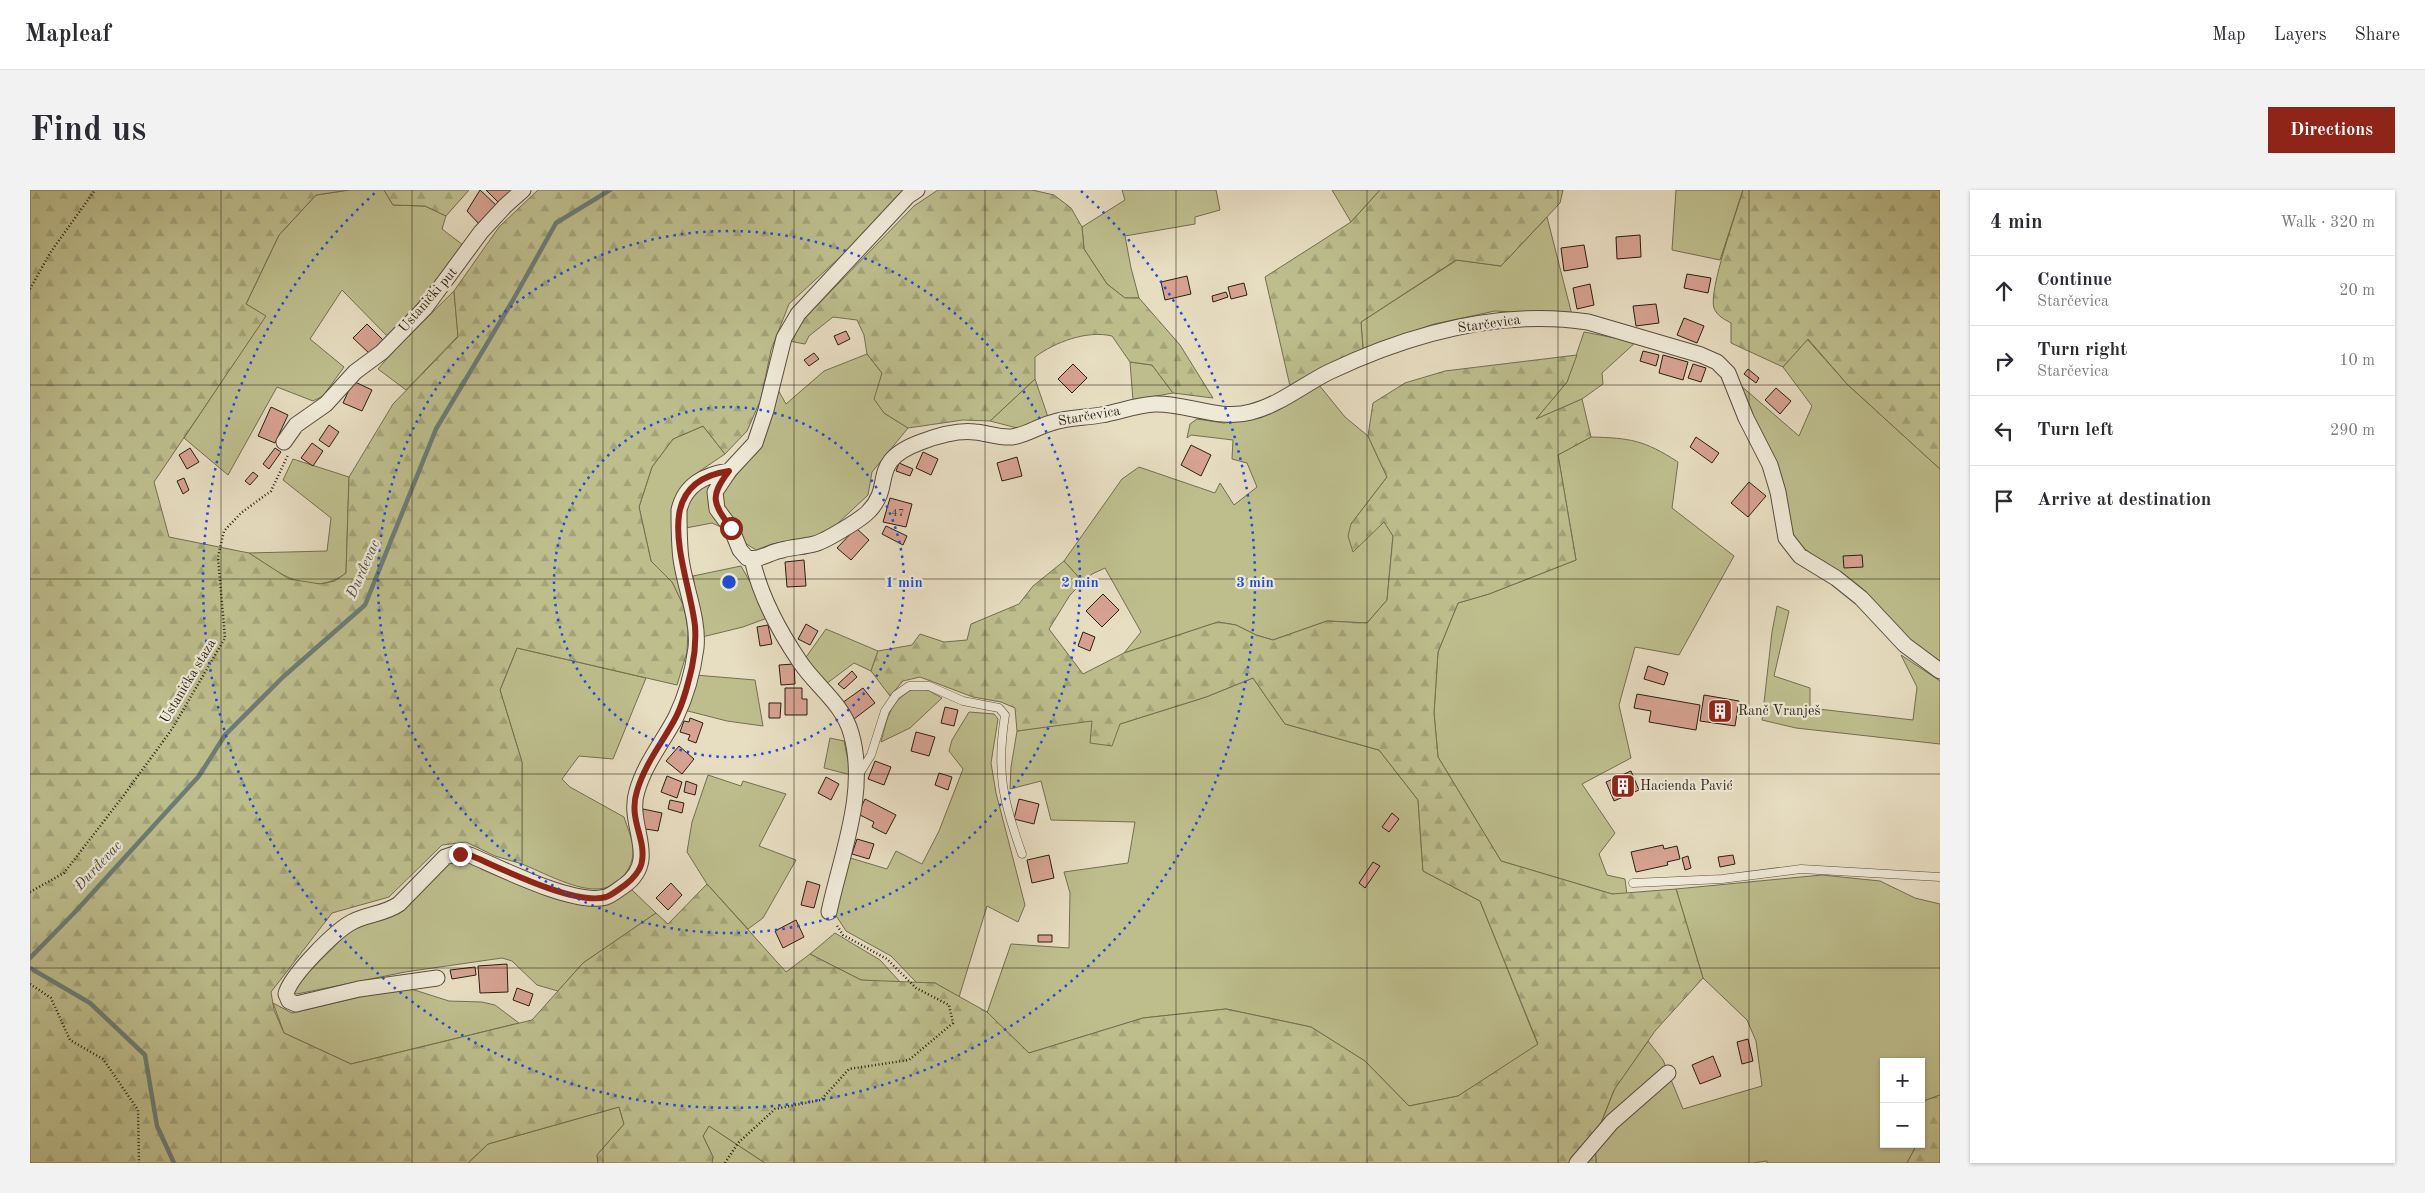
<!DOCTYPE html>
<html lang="en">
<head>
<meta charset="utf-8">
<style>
	:root { --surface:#fff; --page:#f2f2f3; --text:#2b2b33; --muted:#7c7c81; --line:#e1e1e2; --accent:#8f2418 }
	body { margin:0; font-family:"Old Standard TT",serif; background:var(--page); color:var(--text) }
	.controls { position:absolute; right:15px; bottom:15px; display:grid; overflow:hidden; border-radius:0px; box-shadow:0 1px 4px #0004 }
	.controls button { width:45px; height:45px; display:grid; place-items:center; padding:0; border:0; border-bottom:1px solid var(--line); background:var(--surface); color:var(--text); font:25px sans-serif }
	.stop { position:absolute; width:15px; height:15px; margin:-11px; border:4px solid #8f2418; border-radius:50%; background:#fff }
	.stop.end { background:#8f2418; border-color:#fff; box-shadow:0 1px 5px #0008 }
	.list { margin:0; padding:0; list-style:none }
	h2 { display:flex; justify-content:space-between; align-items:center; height:65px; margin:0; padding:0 20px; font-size:21px }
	h2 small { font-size:16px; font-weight:400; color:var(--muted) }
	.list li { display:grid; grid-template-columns:32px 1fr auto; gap:15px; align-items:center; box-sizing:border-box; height:70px; padding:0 20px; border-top:1px solid var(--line) }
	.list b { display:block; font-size:19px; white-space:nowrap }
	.list p { margin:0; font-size:16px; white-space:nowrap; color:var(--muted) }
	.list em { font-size:16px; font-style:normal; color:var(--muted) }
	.icon { flex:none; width:28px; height:28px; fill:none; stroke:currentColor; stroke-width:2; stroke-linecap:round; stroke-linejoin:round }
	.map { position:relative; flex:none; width:1910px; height:973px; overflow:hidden; border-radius:0px }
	header { display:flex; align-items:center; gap:30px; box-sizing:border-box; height:70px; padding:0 25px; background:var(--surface); border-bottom:1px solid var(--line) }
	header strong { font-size:24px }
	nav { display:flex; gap:28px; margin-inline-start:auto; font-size:18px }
	.intro { display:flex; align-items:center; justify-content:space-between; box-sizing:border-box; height:120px; padding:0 30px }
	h1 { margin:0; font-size:35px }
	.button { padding:12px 22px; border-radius:0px; background:var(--accent); color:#fff; font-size:18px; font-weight:700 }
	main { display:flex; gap:30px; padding:0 30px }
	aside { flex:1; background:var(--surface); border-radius:0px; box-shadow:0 1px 4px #0004 }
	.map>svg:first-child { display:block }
</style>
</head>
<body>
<header>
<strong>Mapleaf</strong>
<nav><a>Map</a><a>Layers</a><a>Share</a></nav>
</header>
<div class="intro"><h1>Find us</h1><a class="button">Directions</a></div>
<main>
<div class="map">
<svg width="1910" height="973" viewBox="0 0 1910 973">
	<defs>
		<pattern id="forest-firs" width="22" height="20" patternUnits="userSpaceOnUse" patternTransform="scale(1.25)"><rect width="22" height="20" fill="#bebe8d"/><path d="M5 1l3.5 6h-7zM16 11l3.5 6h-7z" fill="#a3a379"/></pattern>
	</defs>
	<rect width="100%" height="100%" fill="#e7ddc1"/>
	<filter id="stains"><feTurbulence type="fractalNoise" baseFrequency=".004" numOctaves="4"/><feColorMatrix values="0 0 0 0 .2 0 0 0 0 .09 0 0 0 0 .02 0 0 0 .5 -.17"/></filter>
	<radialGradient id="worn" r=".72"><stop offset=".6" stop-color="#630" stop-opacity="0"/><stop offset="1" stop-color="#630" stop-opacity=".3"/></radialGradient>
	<path fill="#bebe8d" stroke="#746e51" d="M319,0H354L363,15L395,16L416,26L412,39L433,55L360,149L312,100L280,149L314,177L293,206L283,211L247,197L198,285L154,248L235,126L216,114L249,45L286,5Z
		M1092,0H1186L1190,20L1165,27V34L1095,46L1101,78L1109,108H1095L1077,94L1054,59L1052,37L1095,10Z
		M1302,0H1350L1321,32Z
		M1646,0H1713L1690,70L1642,60Z
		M1517,27L1542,125L1465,121L1404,134L1333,159L1331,132L1427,70L1471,76Z
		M424,101L428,146L376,200L348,179L367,157Z
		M1554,142L1606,152L1572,183L1573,194L1552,209L1505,230L1537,192Z
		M1777,149L1817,194L1910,279V472L1875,447L1819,390L1776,360L1766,350L1760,337L1710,195L1769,246L1782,216L1753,177Z
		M837,164L852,183L854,223L878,238L842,282L838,305L806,335L787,346L742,354L726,360L715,353L692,315L694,301L727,259L747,198L756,214L794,181Z
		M1100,172L1122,175L1143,203L1103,210Z
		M1005,189L1018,227L991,239L960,231Z
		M1289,195L1315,227L1338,246L1357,287L1321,334L1355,331L1363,346L1357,410L1337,433L1297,431L1243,450L1226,445L1206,435L1188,432L1094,463L1111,442L1075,378L1062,384L1053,392L1034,371L1092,289L1109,277L1185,303L1190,293L1204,315L1227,297L1217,273L1202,269L1203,250L1161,245L1157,248L1160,234L1167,229L1194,233L1211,231Z
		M673,236L695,264L661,287L651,300L654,417L642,392L621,371L609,317L622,277L643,249Z
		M1561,247C1600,248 1614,250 1648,272L1642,318L1704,366L1649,465L1605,457L1589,515L1601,568L1552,594L1585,643L1569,664L1577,685L1595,689L1597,705L1582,704L1471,671L1408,567L1404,523L1408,462L1428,413L1459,404L1546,370L1528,265Z
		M263,269L319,287L316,383C281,409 249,383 219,363L297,361L301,328L253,290Z
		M679,292L682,295L693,338L682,333L656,338C656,311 658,309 679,292Z
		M711,376L740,427L713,437L672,447L663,386Z
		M1747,416L1759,421L1744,486L1780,498V518L1883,530L1887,497L1871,465L1910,491V554L1766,538L1732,530L1742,442Z
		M796,439L848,461L841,481L824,473L796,494L774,470Z
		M487,458L616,488L583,569L549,566L532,589L540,597L594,627C597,637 603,649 603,660C604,680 586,700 565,699C543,699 512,682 492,674V572L470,500Z
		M665,485L725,490L733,536L697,531L654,520Z
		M1223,488L1255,534L1349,560L1388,610L1393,681L1450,711L1508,855L1428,906L1379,916L1335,871L1281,837L1196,819L1113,828L999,863L957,823L981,754L1039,758L1040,703L1034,682L1098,673L1105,632L1021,630L1011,591L980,599L981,577L987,541L1062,530L1090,534L1176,507Z
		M886,497L894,498L912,508L880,538L851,552C858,525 860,511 886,497Z
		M939,522L964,524L968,529L961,573L966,603L995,715L988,732L957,716L929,807L905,793H887L861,766L816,741L803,721L817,667L857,679L866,661L892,674L909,641L933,579L919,561L922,550Z
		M800,548L814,551L821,585L794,578Z
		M678,585L711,596L713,591L756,604L729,656L766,670L733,728L718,739L677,694L657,662L662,632Z
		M442,670L580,712L601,699L626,723L553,773L528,801L507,795L482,771L472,768L375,782L267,804L262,802L269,791L321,740L355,726L370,723L417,675L423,672Z
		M1792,685L1850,691L1885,708L1910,714V905L1891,912V872H1854V954H1884L1885,958L1877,973H1737V971L1723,973H1566L1565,948L1585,898L1618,851L1633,870L1653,919L1732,896L1726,851L1717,830L1673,788L1646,699Z
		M805,743L850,770L871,793L831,790L780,764Z
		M378,798L419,811L452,812L465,815L489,833L321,874L254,843L243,813L262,823L338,805Z
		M589,917L594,934L567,965L568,973H438L458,954Z
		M679,936L735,973H682L683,967L673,946Z"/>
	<path fill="url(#forest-firs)" stroke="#746e51" d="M0,0H319L286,5L249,45L216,114L236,126L124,292L139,347L219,363L259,389L290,394L305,391L316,383L319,287L363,214L428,147L424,101L469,37L508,0H875L820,58L759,114L741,160L731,209L717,241L695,264L673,236L643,249L622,277L609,317L621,371L642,392L654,417L658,440L657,462L647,495L487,458L470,500L492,572V674L465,666L436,652L412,655L359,707L302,723L241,802L244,820L254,843L321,874L502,830L553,773L626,723L638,734L677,694L756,782L780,764L831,790L905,793L957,822L999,863L1113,828L1196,819L1281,837L1335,871L1379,916L1428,906L1508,854L1450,711L1393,681L1388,610L1349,560L1255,534L1223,488L1176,507L1090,534L1082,556L1060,553L1062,531L987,541L985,518L971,512L943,507L890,487L873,491L860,506L841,481L848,461L882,455L890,444L914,452L937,450L941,434L989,414L1003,396L1034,371L1053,392L1040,405L1019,439L1053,484L1094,463L1188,432L1206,435L1226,445L1243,450L1297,431L1337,433L1357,410L1363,346L1354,332L1323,362L1318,346L1321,334L1357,287L1338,246L1343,213L1375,193L1415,181L1547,165L1537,192L1506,229L1552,209L1561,247L1528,265L1546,370L1459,404L1428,413L1408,462L1404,523L1408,567L1471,671L1582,704L1646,699L1673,788L1625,841L1584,900L1565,948L1566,973H735L679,936L673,946L683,967L682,973H568L567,965L594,934L589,917L458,954L438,973H0Z
		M354,0H439L416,26L395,16L363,15Z
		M908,0H1002L1024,5L1041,18L1052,37L1054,59L1077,94L1095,108H1109L1150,155L1183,208L1143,203L1122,175L1100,172L1082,146C1057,140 1025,152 1005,167V189L960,231L933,230L878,238L854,223L844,209L852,183L837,164L834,145L827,130L803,127L779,146L775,154L759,151L769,134L884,16Z
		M1350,0H1533L1530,13L1471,76L1426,70L1331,132L1333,159L1260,196L1235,87L1321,32Z
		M1713,0H1910V279L1817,194L1778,149L1753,177L1701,153V133C1694,129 1687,126 1684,118C1678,101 1707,21 1713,0Z
		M1910,905V973H1877L1885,958L1884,954H1891V912Z"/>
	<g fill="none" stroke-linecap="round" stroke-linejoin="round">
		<path stroke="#6b7d76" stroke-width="4.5" d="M0,768L46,721L169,586L195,545L253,487L335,415L406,239L483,110L526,33L580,0
			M0,778L60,813L115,865L127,936L144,973"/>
	</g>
	<path fill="#d7a291" stroke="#2a1f15" d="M450,0L468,17L449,34L437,21Z
		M456,0H482L469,13Z
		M1610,45L1611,67L1587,69L1586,47Z
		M1554,55L1558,77L1534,81L1531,58Z
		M1657,84L1681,88L1678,103L1654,98Z
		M1157,86L1161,104L1135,110L1131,92Z
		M1214,93L1217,105L1201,109L1198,97Z
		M1560,94L1564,115L1547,119L1543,98Z
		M1196,102L1198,107L1183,112L1182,106Z
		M1626,114L1629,133L1606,136L1603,116Z
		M1654,128L1674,136L1667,153L1647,145Z
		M337,134L353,150L340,164L323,148Z
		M816,141L820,149L808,155L804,146Z
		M1613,161L1629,165L1626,176L1610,171Z
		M784,163L789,169L779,176L774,170Z
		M1633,165L1658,172L1653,190L1629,183Z
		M1043,174L1057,188L1042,203L1028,189Z
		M1663,174L1676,178L1671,192L1658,188Z
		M1718,179L1729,188L1726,193L1714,184Z
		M323,191L342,200L332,221L313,213Z
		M1746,198L1761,211L1750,224L1735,210Z
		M241,217L258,225L245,253L228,246Z
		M299,235L309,242L299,257L289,250Z
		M1666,247L1689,263L1682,273L1660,257Z
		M282,253L293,261L283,276L271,268Z
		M1161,255L1181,265L1171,286L1151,275Z
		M160,258L169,272L157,279L149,265Z
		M245,258L251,262L239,279L233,274Z
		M893,262L908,269L901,285L886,278Z
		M987,267L992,286L972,291L967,273Z
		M869,273L883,279L880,286L866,281Z
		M223,282L228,286L220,295L215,291Z
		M154,288L159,300L153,304L147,291Z
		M1719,292L1736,306L1718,327L1701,313Z
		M860,308L882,314L876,337L853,332Z
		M856,336L877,346L873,355L852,344Z
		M826,338L839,350L821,370L807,358Z
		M1832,365L1833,377L1814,378L1813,366Z
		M774,370L776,396L757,397L755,372Z
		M1073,404L1089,420L1072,437L1056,421Z
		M776,434L788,441L780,455L768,449Z
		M738,435L742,454L730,456L727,437Z
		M1053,442L1065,447L1060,461L1048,456Z
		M764,474L765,494L751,495L749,475Z
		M1618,476L1638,483L1634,495L1614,489Z
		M822,481L827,487L814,499L808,494Z
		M755,498H772V509H777V525H755Z
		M833,498L845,513L824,529L812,513Z
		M1607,504L1670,515L1666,540L1619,532L1621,521L1604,518Z
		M1674,505L1709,511L1705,536L1670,531Z
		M739,513H751L750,528H739Z
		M915,517L928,520L924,536L911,533Z
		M660,528L673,533L666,553L658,550L660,545L650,542L654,531L659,532Z
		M886,542L905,547L899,566L881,561Z
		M649,556L664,569L652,584L636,571Z
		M845,571L861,577L854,595L838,589Z
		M1601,581L1609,600L1584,611L1576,592Z
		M909,583L922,587L918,600L905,595Z
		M637,586L652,592L647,608L631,602Z
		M796,587L809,594L801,610L788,603Z
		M656,591L667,595L665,605L654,602Z
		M835,609L866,625L856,644L842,637L844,632L828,624Z
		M989,609L1009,614L1004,634L984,629Z
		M640,610L654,613L652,623L638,619Z
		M613,619L632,623L628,641L609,638Z
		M1362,623L1369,629L1359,642L1352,637Z
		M827,649L844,654L839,669L822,664Z
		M1633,655L1634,659L1647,656L1650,669L1637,672L1638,675L1606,682L1601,662Z
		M1019,665L1024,688L1002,693L997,670Z
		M1703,665L1705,674L1690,677L1688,667Z
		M1658,666L1661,678L1655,680L1652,668Z
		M1343,672L1350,676L1335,698L1329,693Z
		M777,691L790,695L784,718L771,715Z
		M641,693L652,705L638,720L626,708Z
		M766,730L774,747L753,758L745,741Z
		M1008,745H1022V752H1008Z
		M477,774L478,802L450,803L448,776Z
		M445,777L446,785L422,789L420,780Z
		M487,798L503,804L499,816L483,810Z
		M1718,849L1723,871L1712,874L1707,852Z
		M1683,866L1691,886L1670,894L1662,875Z"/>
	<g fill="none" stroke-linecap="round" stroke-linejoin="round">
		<defs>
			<path id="service" d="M826,581H831L841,565L855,521L866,505L879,496H899L933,511L969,518L975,525C966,582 973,611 992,664
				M1603,693L1692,689L1771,679L1910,687"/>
			<path id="minor" d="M887,0L878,6L768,124L754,148L736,220L725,253L699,281L685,302L687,319L701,338L710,360L717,368C731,371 739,362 752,360C762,357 773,357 784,354C794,352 832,329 839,321C865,294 837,272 891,252C907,246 928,240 945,242C957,243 969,248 982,247C996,245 1007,237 1021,233C1037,227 1054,228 1071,225C1089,222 1106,215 1125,214C1156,213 1189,231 1221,222C1249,215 1273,195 1299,182C1379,144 1469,119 1558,132L1671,165L1687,172L1698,183L1716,228L1740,275L1748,302L1756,348L1770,366L1806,388L1831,408L1875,455L1910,481
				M254,252L266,235L296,214L325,182L352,162L395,118L451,42L475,16L493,0
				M722,369C730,406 749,441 770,472C786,496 813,514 821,543C838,601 811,665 799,722
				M407,788L329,799L266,814L259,811L256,804C260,786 305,741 322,732C337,724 355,724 369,714L415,667L424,664L440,665C470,678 545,716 576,707C582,705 589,699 595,695C630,669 596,635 607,601C615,573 633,552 646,527C656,506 663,481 666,458C669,429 655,398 651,369C649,353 649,336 649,320C655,294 675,285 699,281
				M1547,973L1582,932L1638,883"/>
		</defs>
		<use href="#service" stroke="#594e40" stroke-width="9"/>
		<use href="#minor" stroke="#594e40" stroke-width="17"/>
		<path stroke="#2a1f15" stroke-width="2.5" stroke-dasharray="1 2.5" stroke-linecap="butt" d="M0,99L20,63L65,0
			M0,702L34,683L94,605L142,539L195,448L188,367L194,341L211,323L241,301L258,265
			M0,794L21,808L40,850L73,869L108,920L109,973
			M695,973L708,953L745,919L791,910L819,879L879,870L923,833L919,815L886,798L857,769L813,745L806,734"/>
		<use href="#service" stroke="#efe9d7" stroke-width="8"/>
		<use href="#minor" stroke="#efe9d7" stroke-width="15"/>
	</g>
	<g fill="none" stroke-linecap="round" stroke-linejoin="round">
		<path stroke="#8f2418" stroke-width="6" d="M430,664L440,665C470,678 545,716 576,707C582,705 589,699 595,695C602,690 611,680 612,671C616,648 598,629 607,601C615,573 633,552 646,527C654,511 658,494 662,477C665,463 666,450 665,436C659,381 615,293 699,281C679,307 683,313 701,338"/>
	</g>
	<path fill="none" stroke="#2a1f15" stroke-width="1" stroke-opacity="0.55" d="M191,0V973M382,0V973M573,0V973M764,0V973M955,0V973M1146,0V973M1337,0V973M1528,0V973M1719,0V973M0,195H1910M0,389H1910M0,584H1910M0,778H1910"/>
	<g fill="none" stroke="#1d4ed8" stroke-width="2.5" stroke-dasharray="2.5 5">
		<circle cx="699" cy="392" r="175"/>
		<circle cx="699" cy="392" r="351"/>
		<path d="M1051 1A526 526 0 1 1 347 1"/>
	</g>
	<defs>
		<symbol id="building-square" viewBox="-11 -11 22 22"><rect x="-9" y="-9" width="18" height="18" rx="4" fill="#8f2418" stroke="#efe9d7"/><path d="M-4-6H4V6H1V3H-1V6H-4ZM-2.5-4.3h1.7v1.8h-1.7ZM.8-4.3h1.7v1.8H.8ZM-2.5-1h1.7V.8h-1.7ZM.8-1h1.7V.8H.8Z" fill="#fff"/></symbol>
	</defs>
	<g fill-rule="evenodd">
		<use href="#building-square" x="1676" y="507" width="28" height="28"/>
		<use href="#building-square" x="1579" y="582" width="28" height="28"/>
	</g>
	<g text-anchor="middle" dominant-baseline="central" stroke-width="4.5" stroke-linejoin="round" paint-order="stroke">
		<g font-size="11" fill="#554034">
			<text x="868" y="323">47</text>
		</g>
		<g font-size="14" fill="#2a1f15" stroke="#efe9d7">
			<text transform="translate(398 110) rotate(-49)">Ustanički put</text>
			<text transform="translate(1459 134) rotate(-8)">Starčevica</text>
			<text transform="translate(1059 226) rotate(-10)">Starčevica</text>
			<text transform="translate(158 491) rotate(-59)">Ustanička staza</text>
		</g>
		<g font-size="14" fill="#2a1f15" stroke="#efe9d7" text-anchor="start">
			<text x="1708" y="521">Ranč Vranješ</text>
			<text x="1610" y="596">Hacienda Pavić</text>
		</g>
		<g font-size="15" font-style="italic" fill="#4b4e46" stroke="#efe9d7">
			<text transform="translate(334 379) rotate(-66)">Đurđevac</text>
			<text transform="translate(69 676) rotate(-47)">Đurđevac</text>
		</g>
	</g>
	<circle cx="699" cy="392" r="8" fill="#1d4ed8" stroke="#efe9d7" stroke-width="2.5"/>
	<g font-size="15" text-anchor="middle" font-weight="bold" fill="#1d4ed8" stroke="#efe9d7" stroke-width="4.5" stroke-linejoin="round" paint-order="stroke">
		<text x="874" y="397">1 min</text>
		<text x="1050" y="397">2 min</text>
		<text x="1225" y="397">3 min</text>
	</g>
	<rect width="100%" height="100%" filter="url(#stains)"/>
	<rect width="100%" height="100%" fill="url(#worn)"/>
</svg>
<div class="controls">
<button>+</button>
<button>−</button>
</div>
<div class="stop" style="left:701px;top:338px"></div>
<div class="stop end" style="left:430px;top:664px"></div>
</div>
<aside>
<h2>4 min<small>Walk · 320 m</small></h2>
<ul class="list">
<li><svg class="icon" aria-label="ahead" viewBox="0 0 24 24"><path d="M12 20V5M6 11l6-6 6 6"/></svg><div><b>Continue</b><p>Starčevica</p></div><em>20 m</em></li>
<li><svg class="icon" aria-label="right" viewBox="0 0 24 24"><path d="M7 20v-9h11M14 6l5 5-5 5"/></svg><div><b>Turn right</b><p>Starčevica</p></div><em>10 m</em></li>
<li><svg class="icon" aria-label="left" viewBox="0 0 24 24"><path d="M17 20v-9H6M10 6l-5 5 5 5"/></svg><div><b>Turn left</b></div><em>290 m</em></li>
<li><svg class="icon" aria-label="arrive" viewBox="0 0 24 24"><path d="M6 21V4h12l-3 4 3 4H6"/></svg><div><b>Arrive at destination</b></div></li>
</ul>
</aside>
</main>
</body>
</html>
